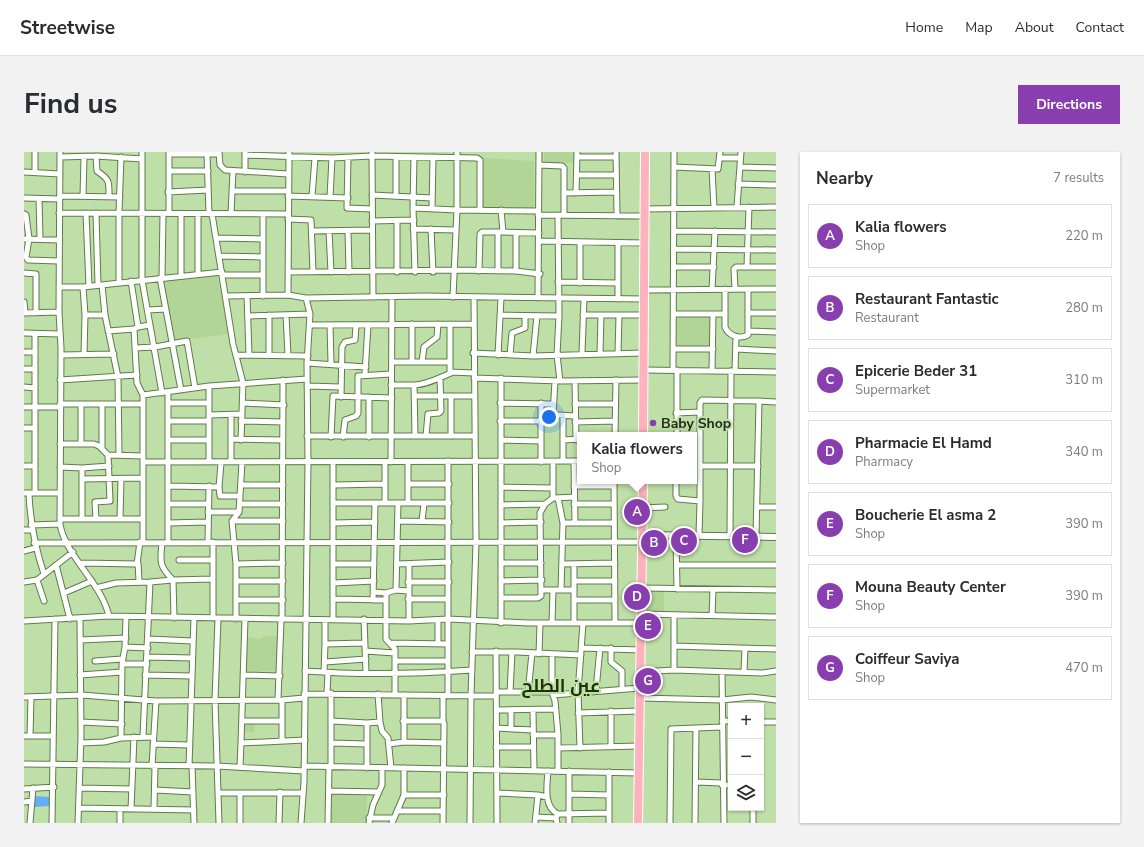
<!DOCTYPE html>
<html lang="en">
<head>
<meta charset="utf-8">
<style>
	:root { --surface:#fff; --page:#f2f2f3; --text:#2b2b33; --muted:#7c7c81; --line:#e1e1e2; --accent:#893eaf }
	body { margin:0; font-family:"Nunito Sans",Cairo,sans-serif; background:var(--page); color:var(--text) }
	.controls { position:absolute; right:12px; bottom:12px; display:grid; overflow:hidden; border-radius:0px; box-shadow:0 1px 3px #0004 }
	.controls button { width:36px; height:36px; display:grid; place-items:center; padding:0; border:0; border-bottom:1px solid var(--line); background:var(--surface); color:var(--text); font:20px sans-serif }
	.you { position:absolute; left:525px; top:265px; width:14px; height:14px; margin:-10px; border:3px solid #fff; border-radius:50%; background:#1a73e8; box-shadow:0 0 0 6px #1a73e833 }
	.badge { display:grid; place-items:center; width:26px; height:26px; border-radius:50%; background:var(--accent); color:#fff; font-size:13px; font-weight:700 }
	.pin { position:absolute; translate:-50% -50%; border:2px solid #fff; box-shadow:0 1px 4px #0006 }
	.popup { position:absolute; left:553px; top:280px; width:120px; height:52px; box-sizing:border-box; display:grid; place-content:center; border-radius:0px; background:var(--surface); filter:drop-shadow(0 1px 3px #0005); font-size:13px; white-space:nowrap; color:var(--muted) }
	.popup b { font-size:15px; color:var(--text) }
	.popup::after { content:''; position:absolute; left:50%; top:100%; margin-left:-8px; border:8px solid transparent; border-top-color:var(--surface) }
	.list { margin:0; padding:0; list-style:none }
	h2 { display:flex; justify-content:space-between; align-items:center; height:52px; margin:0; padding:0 16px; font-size:17px }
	h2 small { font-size:13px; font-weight:400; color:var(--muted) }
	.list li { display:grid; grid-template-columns:26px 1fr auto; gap:12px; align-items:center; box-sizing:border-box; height:64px; margin:0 8px 8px; padding:0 8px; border:1px solid var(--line); border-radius:0px }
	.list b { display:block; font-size:15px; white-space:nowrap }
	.list p { margin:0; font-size:13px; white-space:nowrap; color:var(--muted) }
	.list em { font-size:13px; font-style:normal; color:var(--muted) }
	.icon { flex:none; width:22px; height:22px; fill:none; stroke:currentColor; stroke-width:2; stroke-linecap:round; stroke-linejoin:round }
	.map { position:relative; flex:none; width:752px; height:671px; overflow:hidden; border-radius:0px }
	header { display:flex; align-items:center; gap:24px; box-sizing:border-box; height:56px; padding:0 20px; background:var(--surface); border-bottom:1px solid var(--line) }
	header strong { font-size:19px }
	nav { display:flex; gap:22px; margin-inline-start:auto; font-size:14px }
	.intro { display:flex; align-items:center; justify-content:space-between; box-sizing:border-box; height:96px; padding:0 24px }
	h1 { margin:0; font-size:28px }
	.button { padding:10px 18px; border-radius:0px; background:var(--accent); color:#fff; font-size:14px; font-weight:700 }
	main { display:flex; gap:24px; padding:0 24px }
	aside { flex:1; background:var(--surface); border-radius:0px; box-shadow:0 1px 3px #0004 }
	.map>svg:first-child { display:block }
</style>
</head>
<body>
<header>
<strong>Streetwise</strong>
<nav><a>Home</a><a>Map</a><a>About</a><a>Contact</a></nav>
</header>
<div class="intro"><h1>Find us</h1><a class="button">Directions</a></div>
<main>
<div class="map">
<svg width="752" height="671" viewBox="0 0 752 671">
	<rect width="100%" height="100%" fill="#bfdfa8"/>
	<path fill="#b1d497" d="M520,0H550V11H520Z
		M458,6L510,9V56L458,55Z
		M193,122L205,182L151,189L139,129Z
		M651,163H687L686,195H651Z
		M619,438H640V459H619Z
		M254,483L253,519L219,520V484L236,487L238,485Z
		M219,570L231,571L230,581L218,579Z
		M306,642L343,643L342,671H305Z"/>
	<path fill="#65acfb" d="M10,644L25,645V654L10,655Z"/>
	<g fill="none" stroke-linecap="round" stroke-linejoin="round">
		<defs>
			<path id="minor" d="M36,0L35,160L37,196L36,372C41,404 77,430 85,464
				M118,0V128L138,241
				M195,0L196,13L201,18L264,22
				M348,0L349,145
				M592,0L593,64
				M221,1V20
				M145,2H195
				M183,2L185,62
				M221,3L308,6L348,4L453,6L456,8V58
				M72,4L73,19C86,28 85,29 85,45
				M36,5L72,4L118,7
				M372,5V44
				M390,5L389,56L391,120
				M553,5H592
				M324,6L323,56L348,57
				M696,6H716
				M515,13L538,14L540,16V63
				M650,15L694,17L696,0
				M716,15L752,16
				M688,17L690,56
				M145,19H184
				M0,20L36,22
				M11,20V0
				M553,23H592
				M714,32L752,33
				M208,39H264
				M144,40L184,38
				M540,41L592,40
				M552,41L553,0
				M348,43L408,46
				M37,44L96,45
				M59,44L60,5
				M264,44L324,46
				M288,44L291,6
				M306,45L308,6
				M0,46L36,47
				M15,47L16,86
				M713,55L717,0
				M389,56L433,58L514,59
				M408,56L409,5
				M621,57L752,55
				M477,58L479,80L515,81
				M35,61L264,62
				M62,61L65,134
				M72,61L74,133
				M145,61V0
				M0,62L2,63L5,87L2,105L4,108L35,109
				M188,62L209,192L219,231L217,288
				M207,62L209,19
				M514,63L621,64
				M534,63L535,164L533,203L536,229
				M264,67L287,68L289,120
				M348,69L390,68
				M389,77L432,78
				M407,77L409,120
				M288,79L348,78
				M305,79L307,120
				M324,79L325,120
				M650,79L752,80
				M192,86L239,87
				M0,87L35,88
				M515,89L620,91
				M556,90V131
				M594,91V147
				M650,97L752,98
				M195,104L239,105
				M723,114L725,55
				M650,115H690
				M455,119L456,82L458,80H479
				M474,119V80
				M492,119V81
				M264,120L430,118L492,119L516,122
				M373,120V69
				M0,121L12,122V161
				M174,122V62
				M198,123H239
				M157,124V62
				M136,126L157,238
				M138,126L139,62
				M95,130V60L97,5
				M534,130L594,131
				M78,133L81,163L94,225L95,303
				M35,135H59L198,120
				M59,135L61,163L60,202
				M688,137L691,79
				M701,137V175C704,183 715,188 724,183V137
				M711,137L710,117L712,115H752
				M620,138L752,137
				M264,143L265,0
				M201,144L264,143L282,146L400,144L620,147
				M223,144L225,203
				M239,144V62
				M429,145L433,58V0
				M514,146L515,0
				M0,150L1,161
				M124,158L142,157
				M0,161L35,160
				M724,161H752
				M650,162H689
				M61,163H81
				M245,163V203
				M262,163L264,203
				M476,163L535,164
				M559,163H620
				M225,164L286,162
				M388,172V210
				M426,172V220L450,221
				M286,173L450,172
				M306,173L307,211
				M114,175L126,173
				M110,177L113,231L119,243V391
				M84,179L110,177L114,175L107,129
				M724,179L752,180
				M0,181L36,182
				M111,196L131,195L163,189L171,236
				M650,197H689
				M712,197L752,199
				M0,200H11
				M449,201L509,204L620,201
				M558,201L560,147
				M576,201L577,163
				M594,201L595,163
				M37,203L90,202
				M212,203L284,204
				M474,203L477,146
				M486,203L488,181L501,176V164
				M509,204L513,164
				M368,210H425
				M398,210L400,195L413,185L414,172
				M283,211L342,215
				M0,217H11
				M619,218L752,220
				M649,218L650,0
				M688,219L689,162H701
				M711,219L712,185
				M341,222L344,173
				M450,226L536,229L619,228
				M477,226V471
				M36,228L113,223
				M551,229L552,288
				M367,233H390L391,284
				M390,233C402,233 415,226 427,221
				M283,234L317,235
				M0,235L11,236
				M144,240V390
				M119,243L185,234L283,227
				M391,244H450
				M317,245L318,195L321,190L331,188L332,173
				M735,249L752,250
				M144,251H185
				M219,251L260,253
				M476,251L530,252
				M36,252H119
				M551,252H591
				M78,253V297
				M0,255H36
				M676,260V251L678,248L735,249L732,385
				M652,261L676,260V349
				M517,262L551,264
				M185,263L218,262
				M529,263L531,229
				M539,263V309
				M144,269H185
				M217,269L259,270
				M476,269H517
				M551,270L591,269
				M0,276H10
				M591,283L592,228
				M653,283V218
				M283,284H451
				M402,284L404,262L415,261L417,259L416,226
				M427,284V244
				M307,285L309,244L368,246
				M319,285L321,268L332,264L334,261V224L367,222
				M345,285V245
				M207,287L258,288
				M144,288H185
				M477,288L517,289
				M539,288L556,287
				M36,292H70L75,294L84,303L86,349L71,350L72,367
				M57,292V253
				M84,303L119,304
				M550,309L551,371
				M119,310L556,309
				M185,310V234
				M207,310V263
				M367,310L368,145
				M384,310V351
				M517,310V251
				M0,314H10
				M677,314H734
				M36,315L58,316V367
				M58,316L85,314
				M58,327L119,326
				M590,329L591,471
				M652,329V344L654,347L676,349L675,383
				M384,332H425
				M217,333H259
				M310,333L361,332
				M145,334L195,335L197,311
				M550,334H590
				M195,335L196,344H216
				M477,335L528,336
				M0,341H36
				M5,341C6,369 11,395 20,422
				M11,341V182
				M531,346L550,345
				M534,346L539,371
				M310,351H425
				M361,351V310
				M144,352H184
				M216,352H259
				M550,352H590
				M477,353L521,352
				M733,355H752
				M618,356L641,355
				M184,360H215
				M36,367H118
				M96,367L97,327
				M208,369H259
				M374,369L425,370
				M398,369L400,352
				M144,371L184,370
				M310,371L351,370
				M477,371L517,370
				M7,373L36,372
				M0,378H8
				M652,384L653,437
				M706,384L707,219
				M184,390L185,334
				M189,390V466
				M10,391L618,390
				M0,399L11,396
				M155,408H189
				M56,411L113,412L116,390
				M114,411L115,429
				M477,411H517
				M212,412L259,411
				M310,412H350
				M373,412L425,410
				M385,412V469
				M538,412L591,411
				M32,413L46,467
				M653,413H752
				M13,428L49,400
				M212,429H259
				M477,429L518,428
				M550,429H591
				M0,430L13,428L20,449
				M384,430H425
				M310,431L350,429
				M72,436L92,431L126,430
				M617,436L752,438
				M372,438L374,351
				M518,438H550
				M537,438L539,371H590
				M350,440L362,441V487L371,497V542
				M40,441L68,429
				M362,441L372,438L384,439
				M477,446H514L517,444L516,361L521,352L529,346V310
				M309,447L362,448
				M384,447H424
				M212,448H259
				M349,448L351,351
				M550,448H591
				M617,462L752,465
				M650,463V518
				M688,464L689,438
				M150,466L149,428L189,427
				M194,467L191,548L195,671
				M212,467V412L208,369L215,360L218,310
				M221,467L217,591L281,588
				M309,467V310
				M340,467L342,521
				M258,468L259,228
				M301,468V492L340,491
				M414,468V492
				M0,469L85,464L385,469L424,467L504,471H617
				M528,471L529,438
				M550,471V412
				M125,487L168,489
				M56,488L102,486
				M366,491L424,492
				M650,494L752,497
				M101,495L124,496
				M558,496L616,498
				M587,496V510L598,519V536
				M341,499L371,501
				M472,499L473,671
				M448,500H493L557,503
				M515,502L516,471
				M528,503V540L531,549L534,582V619
				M124,505L168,506
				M71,509L98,507
				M371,509H424
				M301,510L342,507
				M98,512H123
				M281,519C336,523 393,522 448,518
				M300,520L301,492
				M616,520L650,518L738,521L752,519
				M698,520L700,671
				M720,520L721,496
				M56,523L98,520
				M121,523L168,524
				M219,523L256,524
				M572,538L576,496
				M472,540H528
				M486,540L488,500
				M303,541L304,521
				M504,541L508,501
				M280,542L472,544
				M354,542L356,570
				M529,543L616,536
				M424,544V309
				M0,545L58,543L132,549L258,548L280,546
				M615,546L698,548L727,545L752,548
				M254,547L257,468
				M473,558L531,557
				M509,559L510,618
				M587,559V595
				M554,561L615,559
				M218,569H258
				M308,569L343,571L356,570L358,579L364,586L367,616
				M379,569H419L420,571L419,671
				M419,569V544
				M698,569H707
				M57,570L98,572
				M737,570H752
				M472,576L509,578
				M487,577V559
				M509,583H534
				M0,584H29
				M6,584L7,545
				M119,584L126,430L149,428C135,414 136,410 138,391
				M97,586L98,512L101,495L102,465
				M258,589V548
				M380,590V543
				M57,591L80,590L97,586L129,585
				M307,591L343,592
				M129,592L166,593
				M365,592L380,590L420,591
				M472,595H509
				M534,596L615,594
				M556,596L554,540L559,471
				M0,612L193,614L280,619
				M128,614L132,549
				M165,614L170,466
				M168,614L170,671
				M280,614L614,621
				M307,614V541
				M216,615L217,591
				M343,616V571
				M524,619C523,633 519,655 534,662L532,666L533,671
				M545,619V671
				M672,630L698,631
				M698,633H707
				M55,636L108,637
				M0,637L30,635
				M131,638L169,640
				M305,639L355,640
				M194,641H279
				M474,641L514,643
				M545,642L585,643
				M380,643H420
				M0,650L8,649
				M55,656L170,658
				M107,657L110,585
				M130,657L131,614
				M374,659H419
				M534,662L585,661
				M512,665L532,666
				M345,666H370
				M6,671L9,636
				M28,671L31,467
				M54,671L57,584L56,467
				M96,671V657
				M216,671V641
				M255,671L256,640
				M277,671L280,630L284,310L283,211L286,162L282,146
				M304,671L305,614
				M345,671L349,653L358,633V616
				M368,671L380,643V616
				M446,671L447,543L452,391L450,146
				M511,671L514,643L523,645
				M585,671V620
				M646,671L647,577L698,575
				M671,671L672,576
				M729,671V656"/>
			<path id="tertiary" d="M618,383L752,385"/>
			<path id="primary" d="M619,283L621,0
				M614,671L619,329"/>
		</defs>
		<use href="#minor" stroke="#5f7b48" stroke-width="7"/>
		<use href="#tertiary" stroke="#5f7b48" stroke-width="8"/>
		<use href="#primary" stroke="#fff" stroke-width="10"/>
		<use href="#minor" stroke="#fff" stroke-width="5"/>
		<use href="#tertiary" stroke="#fff" stroke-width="6"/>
		<use href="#primary" stroke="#feb2bd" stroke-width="8"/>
	</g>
	<circle fill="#893eaf" stroke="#bfdfa8" stroke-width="1.5" cx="629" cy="271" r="4"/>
	<g text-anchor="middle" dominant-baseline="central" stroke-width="4" stroke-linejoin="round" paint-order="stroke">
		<g font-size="14" font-weight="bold" fill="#222e19" stroke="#bfdfa8" text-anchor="start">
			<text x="637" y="271">Baby Shop</text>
		</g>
		<g font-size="18" font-weight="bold" fill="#1b3300" stroke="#bfdfa8">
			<text x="537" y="534">عين الطلح</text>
		</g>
	</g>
</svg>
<div class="controls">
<button>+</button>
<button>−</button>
<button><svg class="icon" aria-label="layers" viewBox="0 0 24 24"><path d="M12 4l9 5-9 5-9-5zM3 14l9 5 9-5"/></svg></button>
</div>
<div class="you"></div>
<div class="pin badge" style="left:613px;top:360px">A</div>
<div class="popup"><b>Kalia flowers</b>Shop</div>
<div class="pin badge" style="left:630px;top:391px">B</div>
<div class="pin badge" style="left:660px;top:389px">C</div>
<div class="pin badge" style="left:613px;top:445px">D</div>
<div class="pin badge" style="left:624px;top:474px">E</div>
<div class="pin badge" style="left:721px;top:388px">F</div>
<div class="pin badge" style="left:624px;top:529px">G</div>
</div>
<aside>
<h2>Nearby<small>7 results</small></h2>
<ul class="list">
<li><span class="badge">A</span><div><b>Kalia flowers</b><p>Shop</p></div><em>220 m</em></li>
<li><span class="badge">B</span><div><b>Restaurant Fantastic</b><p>Restaurant</p></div><em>280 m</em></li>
<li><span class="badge">C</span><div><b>Epicerie Beder 31</b><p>Supermarket</p></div><em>310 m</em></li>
<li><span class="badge">D</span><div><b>Pharmacie El Hamd</b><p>Pharmacy</p></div><em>340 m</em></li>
<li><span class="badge">E</span><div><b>Boucherie El asma 2</b><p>Shop</p></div><em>390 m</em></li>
<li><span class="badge">F</span><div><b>Mouna Beauty Center</b><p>Shop</p></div><em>390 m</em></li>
<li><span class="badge">G</span><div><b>Coiffeur Saviya</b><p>Shop</p></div><em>470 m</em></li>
</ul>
</aside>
</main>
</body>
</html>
